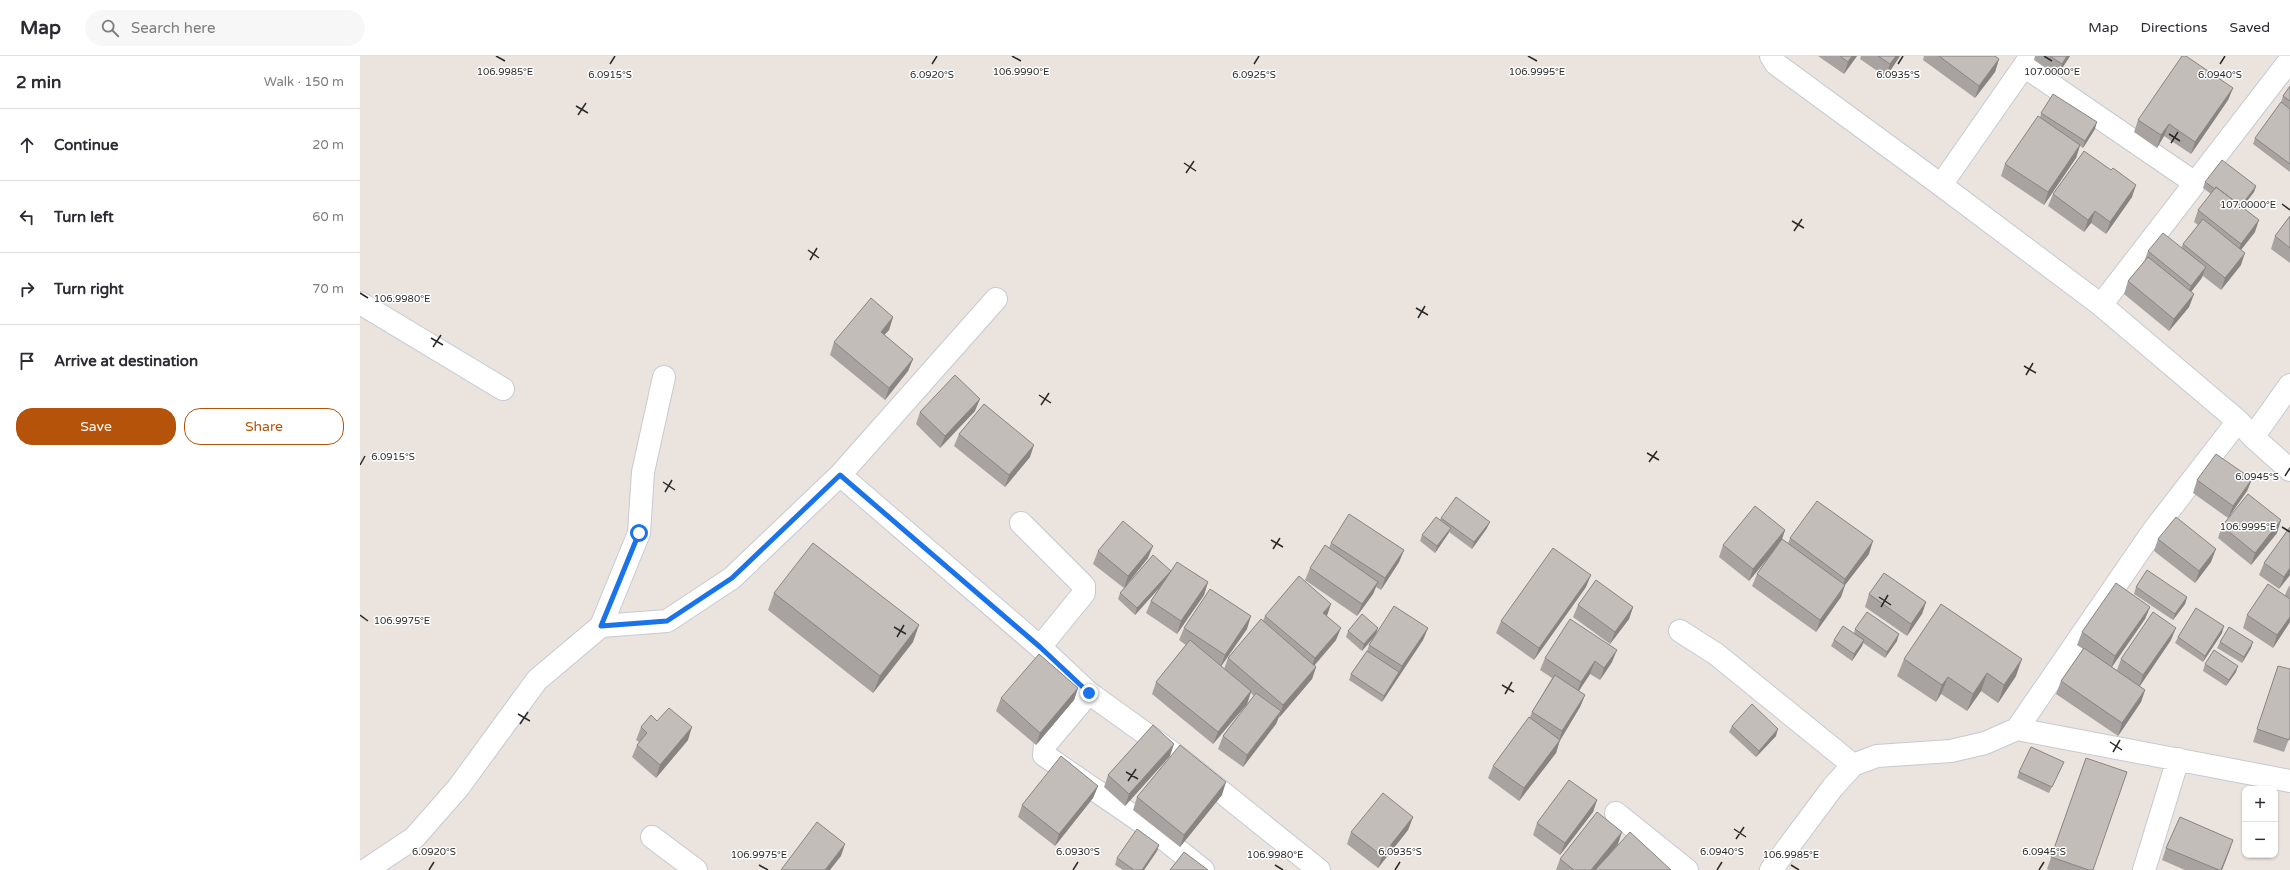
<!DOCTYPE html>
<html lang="en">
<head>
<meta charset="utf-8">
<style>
	:root { --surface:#fff; --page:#f7f7f7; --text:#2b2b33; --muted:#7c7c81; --line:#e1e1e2; --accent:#b45309 }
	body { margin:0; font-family:"Varela Round",sans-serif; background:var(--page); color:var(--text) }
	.controls { position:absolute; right:12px; bottom:12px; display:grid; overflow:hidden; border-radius:8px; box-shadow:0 1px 3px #0004 }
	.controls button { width:36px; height:36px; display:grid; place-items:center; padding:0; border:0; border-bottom:1px solid var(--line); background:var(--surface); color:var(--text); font:20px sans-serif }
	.stop { position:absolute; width:12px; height:12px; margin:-9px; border:3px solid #1a73e8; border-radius:50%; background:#fff }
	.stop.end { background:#1a73e8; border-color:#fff; box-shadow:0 1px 4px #0008 }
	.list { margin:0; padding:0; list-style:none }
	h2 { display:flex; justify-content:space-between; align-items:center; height:52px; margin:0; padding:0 16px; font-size:17px }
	h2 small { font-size:13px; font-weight:400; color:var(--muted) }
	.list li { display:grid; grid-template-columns:26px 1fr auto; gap:12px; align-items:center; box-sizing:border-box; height:72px; padding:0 16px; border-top:1px solid var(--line) }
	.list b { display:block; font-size:15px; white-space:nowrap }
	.list em { font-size:13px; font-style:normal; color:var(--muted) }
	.actions { display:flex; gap:8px; padding:12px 16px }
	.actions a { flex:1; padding:9px 0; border:1px solid var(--accent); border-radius:16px; text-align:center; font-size:14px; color:var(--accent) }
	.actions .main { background:var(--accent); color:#fff }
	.icon { flex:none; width:22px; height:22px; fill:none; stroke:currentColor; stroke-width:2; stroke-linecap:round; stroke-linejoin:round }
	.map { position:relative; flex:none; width:1930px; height:814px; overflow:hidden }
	header { display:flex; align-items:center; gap:24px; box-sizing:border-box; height:56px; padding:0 20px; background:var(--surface); border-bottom:1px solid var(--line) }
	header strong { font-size:19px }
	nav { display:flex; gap:22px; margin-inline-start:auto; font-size:14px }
	.search { width:280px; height:36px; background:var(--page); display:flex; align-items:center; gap:10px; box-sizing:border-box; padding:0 14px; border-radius:22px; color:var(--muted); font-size:15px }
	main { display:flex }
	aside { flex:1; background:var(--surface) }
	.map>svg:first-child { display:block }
</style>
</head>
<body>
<header>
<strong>Map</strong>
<div class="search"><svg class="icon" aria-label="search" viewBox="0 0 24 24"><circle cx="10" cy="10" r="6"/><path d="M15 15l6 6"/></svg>Search here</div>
<nav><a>Map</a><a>Directions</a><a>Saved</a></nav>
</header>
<main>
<aside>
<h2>2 min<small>Walk · 150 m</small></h2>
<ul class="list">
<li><svg class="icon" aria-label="ahead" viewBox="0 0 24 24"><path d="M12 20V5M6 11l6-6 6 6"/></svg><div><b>Continue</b></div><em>20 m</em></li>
<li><svg class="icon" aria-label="left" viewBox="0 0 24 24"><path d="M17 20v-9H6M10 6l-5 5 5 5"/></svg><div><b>Turn left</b></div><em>60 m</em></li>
<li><svg class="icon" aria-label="right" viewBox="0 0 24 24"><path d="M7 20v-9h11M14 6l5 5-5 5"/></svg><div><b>Turn right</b></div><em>70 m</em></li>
<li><svg class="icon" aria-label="arrive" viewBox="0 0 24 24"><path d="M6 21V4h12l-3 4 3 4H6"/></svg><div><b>Arrive at destination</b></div></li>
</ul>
<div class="actions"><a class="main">Save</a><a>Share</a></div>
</aside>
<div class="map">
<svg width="1930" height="814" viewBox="0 0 1930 814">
	<rect width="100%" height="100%" fill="#ebe3de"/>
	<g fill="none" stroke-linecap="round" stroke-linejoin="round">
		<defs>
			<path id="minor" d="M1411,0L1416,8L1581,129L1741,249L1878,365
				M1664,10L1835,127
				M1581,129L1671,0
				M0,247L143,333
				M1741,249L1930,4
				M1893,381L1930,329
				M480,419L680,591L729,637L685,689L684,699L789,771L843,814
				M661,467L724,530V537L680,591
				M241,570L307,565L372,522L480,419L636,243
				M1320,575L1356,598L1493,709
				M729,637L818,701L959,814
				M1657,673L1930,725
				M1256,757L1327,814
				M292,781L336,814
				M6,814L54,782L98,732L177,624L241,570L279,477L283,416L304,321
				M1411,814L1473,731L1493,709L1517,700L1591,695L1625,687L1657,673L1793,475L1878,365L1893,381L1930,414
				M1784,814L1818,703"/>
		</defs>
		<use href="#minor" stroke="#c6cad2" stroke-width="24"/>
		<use href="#minor" stroke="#fff" stroke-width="22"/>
	</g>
	<path fill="#a8a3a0" d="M1458,0H1497L1484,18Z
		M1501,0H1540L1526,21L1500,3Z
		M1564,0H1635L1639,3L1635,16L1615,42L1563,4Z
		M1675,0H1710L1697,20L1674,4Z
		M1930,30V116L1893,88L1895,82L1921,46L1923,40Z
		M1873,32L1868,44L1831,98L1804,80L1797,92L1774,76L1778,64Z
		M1681,57L1735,73L1723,92L1720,90L1716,102L1684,149L1641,120L1645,108L1680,62Z
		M1751,114L1772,141L1746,178L1731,167L1724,176L1688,150L1693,138Z
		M1845,126L1896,130L1894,136L1882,151L1895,176L1881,194V209L1861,234L1843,220L1841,223L1831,236L1834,238L1829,251L1809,275L1764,238L1768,225L1784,206L1788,195L1821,192L1823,188L1838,169L1834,166L1838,154L1851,138L1843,132Z
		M1930,160V207L1911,193L1915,180Z
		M533,261L529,274L524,279L553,303L548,315L525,344L470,299L474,286Z
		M615,355L580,392L556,368L560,356Z
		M599,378L670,401L645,431L594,390Z
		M1892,423L1887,435L1868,462L1833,437L1837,424Z
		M1081,462L1127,472L1112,493L1089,476L1088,478L1075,497L1060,485L1062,479L1080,464Z
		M1862,470L1917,477L1891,509L1858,482Z
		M1930,471V519L1919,533L1899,519L1904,507Z
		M1425,474L1422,483L1428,487L1430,482L1509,498L1485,529L1481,541L1456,576L1392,530L1397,518L1413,496L1389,525L1359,501L1363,489Z
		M1798,483L1851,506L1835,527L1794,495Z
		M971,487L1044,494L1039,506L1021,534L1016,531L1013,538L997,560L945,524L950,512L969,492Z
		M738,495L788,502L764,532L733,508Z
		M811,515L848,526L844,539L817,578L786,557L791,545L801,530L775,559L758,543L760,537Z
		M1930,529V566L1913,592L1883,572L1887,559L1925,539L1928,532Z
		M1226,531L1174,604L1136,577L1141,565Z
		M1776,531L1827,541L1825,548L1813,564L1774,538Z
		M414,537L553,586L513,637L408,554Z
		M1509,538L1566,546L1562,558L1547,580L1505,551Z
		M1218,549L1273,551L1269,563L1250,588L1213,561Z
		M1790,551L1785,563L1752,611L1757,614L1761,603L1811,584L1780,630L1785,634L1781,646L1758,680L1696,638L1701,625L1723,593L1717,589L1722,576Z
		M905,560H967L976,584L955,609L956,611L952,623L919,661L916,668L883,711L858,693L863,680L894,640L891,637L887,648L853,688L792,638L796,626L826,589L819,584L824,572L887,573L861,610L864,613L868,602L903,565Z
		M1068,572L1063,584L1022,646L989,624L991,618L1007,595L1009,589L1015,580L1002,595L986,581L988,575L1016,577Z
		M1495,573L1537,585L1525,602L1503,587L1502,590L1492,605L1471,590L1474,584L1494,577Z
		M1862,577L1843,606L1815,587L1818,581Z
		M1860,586L1891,592L1882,607L1857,592Z
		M1185,602L1252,606L1240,624L1230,618L1219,635L1225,639L1220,651L1200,684L1196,697L1159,745L1128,722L1133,710L1170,661L1172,656L1192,622L1180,614Z
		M1544,603L1656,620L1638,647L1621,635L1607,655L1581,638L1576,646L1537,620Z
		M1845,608L1876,616L1866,630L1843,615Z
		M1918,610L1930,680L1924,696L1893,686Z
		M718,632L714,644L676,689L636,655L641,642Z
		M297,665L328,684L296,722L272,701L277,689L279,686L276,684L281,671Z
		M1372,670L1416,680L1396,701L1369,676Z
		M810,700L765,750L744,731L748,719Z
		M1726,702L1733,814H1689L1687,813Z
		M1701,712L1689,737L1657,722L1659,716Z
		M738,730L733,742L695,790L658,761L662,749Z
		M862,739L820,791L773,754L777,741Z
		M1237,744L1233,756L1200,799L1173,779L1177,767Z
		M1053,761L1048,774L1018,812L987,788L991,776Z
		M1873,784L1862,814H1825L1802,804L1806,792Z
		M1258,788L1248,801L1311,814H1196L1200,803Z
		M799,789L797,795L784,814H763L755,809L757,802Z"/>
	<path fill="#888482" d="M1492,0H1497L1484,18L1488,6Z
		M1536,0H1540L1526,21L1530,8Z
		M1707,0H1710L1697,20L1702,8Z
		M1639,3L1635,16L1615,42L1619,30Z
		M1873,32L1868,44L1831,98L1835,86Z
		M1737,66L1735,73L1723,92L1725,85Z
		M1809,68L1804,80L1797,92L1801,79Z
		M1720,89L1716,102L1684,149L1688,136Z
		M1776,129L1772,141L1746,178L1750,166Z
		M1896,130L1894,136L1877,158L1879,152Z
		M1735,155L1731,167L1724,176L1728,164Z
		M1899,164L1895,176L1876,200L1881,188Z
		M1885,197L1881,209L1861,234L1865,222Z
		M1846,211L1841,223L1826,242L1831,230Z
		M1834,238L1829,251L1809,275L1814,263Z
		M533,261L529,274L516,288L521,276Z
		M553,303L548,315L525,344L529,332Z
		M620,343L615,355L580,392L585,380Z
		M674,389L670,401L645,431L649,419Z
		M1892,423L1887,435L1868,462L1873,450Z
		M1921,464L1917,477L1891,509L1895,497Z
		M1130,466L1127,472L1112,493L1114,486Z
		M1091,472L1088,478L1075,497L1077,490Z
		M1425,474L1421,486L1389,525L1393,513Z
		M1513,485L1509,498L1485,529L1481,541L1456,576L1460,564L1481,536L1485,523Z
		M793,490L788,502L764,532L768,520Z
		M1856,493L1851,506L1835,527L1839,515Z
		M1044,494L1039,506L1021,534L1025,522Z
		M1930,512V519L1919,533L1924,521Z
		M811,515L809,521L775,559L777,552Z
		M1231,519L1226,531L1174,604L1179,592Z
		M848,526L844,539L817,578L821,565Z
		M1018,526L1013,538L997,560L1002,548Z
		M1827,541L1825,548L1813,564L1815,558Z
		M1566,546L1562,558L1547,580L1551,568Z
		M971,548L967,560L963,557Z
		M1273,551L1269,563L1250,588L1255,576Z
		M1790,551L1785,563L1751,612L1755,600Z
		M891,560L887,573L860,612L865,599Z
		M1930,561V566L1913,592L1917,579Z
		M559,569L553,586L513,637L520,620Z
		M1864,570L1862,577L1843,606L1845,600Z
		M981,572L976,584L950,614L955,602Z
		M1018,572L1016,578L1002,595L1004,588Z
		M1068,572L1063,584L1022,646L1024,640L1039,616L1042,610Z
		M1816,572L1811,584L1779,631L1783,619Z
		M1539,578L1537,585L1525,602L1527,596Z
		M1504,584L1502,590L1492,605L1494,598Z
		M1893,586L1891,592L1882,607L1884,601Z
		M1257,594L1252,606L1240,624L1244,612Z
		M1662,603L1656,620L1638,647L1644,629Z
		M1235,605L1230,618L1216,639L1221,626Z
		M1878,610L1876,616L1866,630L1869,624Z
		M956,611L952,623L919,662L923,649Z
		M1627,617L1621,635L1607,655L1613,638Z
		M1588,621L1581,638L1576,646L1582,629Z
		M718,632L714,644L676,689L680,677Z
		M1785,634L1781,646L1758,680L1762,667Z
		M891,635L887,648L853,688L858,676Z
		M1225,639L1220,651L1198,688L1202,675Z
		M921,655L916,668L883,711L887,699Z
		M332,671L328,684L296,722L300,709Z
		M1418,673L1416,680L1396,701L1399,695Z
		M1200,684L1196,697L1159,745L1164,732Z
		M814,688L810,700L765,750L769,738Z
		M866,726L862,739L820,791L824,779Z
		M738,730L733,742L695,790L699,778Z
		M1237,744L1233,756L1200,799L1205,787Z
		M1053,761L1048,774L1018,812L1022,800Z
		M1262,776L1258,788L1237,814H1231Z
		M1873,784L1869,796L1862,814H1861Z
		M485,788L481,800L470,814H465Z
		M799,789L797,795L784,814H782Z"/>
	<path fill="#c3bdba" stroke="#888482" d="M1480,0H1492L1488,6Z
		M1518,0H1536L1530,8Z
		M1579,0H1635L1639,3L1619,30Z
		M1690,0H1707L1702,8Z
		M1822,0H1826L1873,32L1835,86L1809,68L1801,79L1778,64Z
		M1930,30V45L1923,40Z
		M1693,38L1737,66L1725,85L1681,57Z
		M1921,46L1930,53V108L1895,82Z
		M1678,60L1720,89L1688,136L1645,108Z
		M1724,95L1751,114L1753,112L1776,129L1750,166L1735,155L1728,164L1693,138Z
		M1862,104L1896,130L1881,150L1856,131L1855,133L1845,126Z
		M1856,131L1899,164L1881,188L1838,154Z
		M1930,160V192L1915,180Z
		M1843,163L1885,197L1865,222L1823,188Z
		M1803,177L1846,211L1831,230L1788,195Z
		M1788,201L1834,238L1814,263L1768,225Z
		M511,242L533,261L521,276L553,303L529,332L474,286Z
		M595,319L620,343L585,380L560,356Z
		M624,348L674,389L649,419L599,378Z
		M1856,398L1892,423L1873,450L1837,424Z
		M1888,438L1921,464L1895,497L1862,470Z
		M1096,441L1130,466L1114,486L1081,462Z
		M1457,445L1513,485L1485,523L1430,482Z
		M1395,450L1425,474L1393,513L1363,489Z
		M989,458L1044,494L1025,522L971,487Z
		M1076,461L1091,472L1077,490L1062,479Z
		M1816,461L1856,493L1839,515L1798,483Z
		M763,465L793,490L768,520L738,495Z
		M1930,471V512L1924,521L1904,507Z
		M1422,483L1485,529L1460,564L1397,518Z
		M453,487L559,569L520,620L414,537Z
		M965,489L1018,526L1002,548L950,512Z
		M1193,492L1231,519L1179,592L1141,565Z
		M793,499L811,515L777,552L760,537Z
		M817,506L848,526L821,565L791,545Z
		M1787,514L1827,541L1815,558L1776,531Z
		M1524,517L1566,546L1551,568L1509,538Z
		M939,520L971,548L963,557L981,572L955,602L905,560Z
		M1236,524L1273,551L1255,576L1218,549Z
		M1756,527L1790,551L1755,600L1722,576Z
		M1908,528L1930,543V561L1917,579L1887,559Z
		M850,533L891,560L865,599L824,572Z
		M1581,548L1662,603L1644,629L1627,617L1613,638L1588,621L1582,629L1544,603Z
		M1034,550L1068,572L1042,610L1009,589Z
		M1836,552L1864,570L1845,600L1818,581Z
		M1507,556L1539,578L1527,596L1495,573Z
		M1793,556L1816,572L1783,619L1761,603Z
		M1002,558L1018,572L1004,588L988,575Z
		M901,563L956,611L923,649L868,602Z
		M1210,563L1257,594L1244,612L1235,605L1221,626L1185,602Z
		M1483,570L1504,584L1494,598L1474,584Z
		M1869,571L1893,586L1884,601L1860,586Z
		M830,584L891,635L858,676L796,626Z
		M1724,592L1785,634L1762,667L1701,625Z
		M1854,594L1878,610L1869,624L1845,608Z
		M1007,595L1039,616L1024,640L991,618Z
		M679,598L718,632L680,677L641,642Z
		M1918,610L1930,613V680L1929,684L1897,673Z
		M1195,619L1225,639L1202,675L1172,656Z
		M896,637L921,655L887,699L863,680Z
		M1392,648L1418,673L1399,695L1372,670Z
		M309,652L332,671L300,709L277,689L287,677L281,671L291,659L297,665Z
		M1169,661L1200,684L1164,732L1133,710Z
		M793,669L814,688L769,738L748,719Z
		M820,689L866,726L824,779L777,741Z
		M1671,691L1704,706L1692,731L1659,716Z
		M701,700L738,730L699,778L662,749Z
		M1726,702L1767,716L1733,814H1729L1691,801Z
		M1209,724L1237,744L1205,787L1177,767Z
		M1023,737L1053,761L1022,800L991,776Z
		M1237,756L1262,776L1231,814H1214L1200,803Z
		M1820,761L1873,784L1861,814H1859L1806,792Z
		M457,766L485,788L465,814H421Z
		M777,773L799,789L782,814H774L757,802Z
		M1270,776L1311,814H1235Z
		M824,796L848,814H810Z"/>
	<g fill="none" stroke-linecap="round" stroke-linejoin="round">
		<path stroke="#1a73e8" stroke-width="5" d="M279,477L241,570L307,565L372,522L480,419L680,591L729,637"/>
	</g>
	<path fill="none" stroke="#2a2a2a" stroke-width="1.5" d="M136,0L145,5M652,0L661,5M1168,0L1177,5M1684,0L1692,5M250,8L255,0M572,8L577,0M894,8L899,0M1538,8L1543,0M1860,8L1865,0M216,50L228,57M218,59L226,47M1809,78L1820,85M1811,87L1818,76M824,107L836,115M826,117L834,105M1922,148L1930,154M1432,165L1444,172M1434,175L1442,163M448,194L459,202M450,204L457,192M0,237L8,242M1056,252L1068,259M1058,262L1065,250M71,282L83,289M73,291L81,279M1664,310L1676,317M1666,319L1673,307M679,339L691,347M681,349L689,337M1287,397L1299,404M1289,406L1297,395M0,409L5,400M1925,420L1930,412M303,426L315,434M305,436L312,424M1922,471L1930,476M911,484L923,491M913,493L920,482M1519,541L1531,549M1521,551L1528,539M0,559L8,565M534,571L546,578M537,581L544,569M1142,629L1154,636M1145,638L1152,626M158,658L170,665M160,668L168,656M1750,686L1762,694M1753,696L1760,684M766,716L778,723M768,725L776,713M1374,773L1386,781M1376,783L1384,771M399,809L408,814M915,809L923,814M1431,809L1439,814M69,814L74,806M713,814L718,806M1035,814L1040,806M1357,814L1362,806M1679,814L1684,806"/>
	<g font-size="10" text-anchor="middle" fill="#2a2a2a" stroke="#fff" stroke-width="3" stroke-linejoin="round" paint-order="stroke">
		<text x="1692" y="19">107.0000°E</text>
		<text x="145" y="19">106.9985°E</text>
		<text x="661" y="19">106.9990°E</text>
		<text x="1177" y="19">106.9995°E</text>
		<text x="250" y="22">6.0915°S</text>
		<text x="572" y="22">6.0920°S</text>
		<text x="894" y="22">6.0925°S</text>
		<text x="1538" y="22">6.0935°S</text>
		<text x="1860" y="22">6.0940°S</text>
		<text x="1888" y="152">107.0000°E</text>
		<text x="42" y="246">106.9980°E</text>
		<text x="33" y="404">6.0915°S</text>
		<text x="1897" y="424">6.0945°S</text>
		<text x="1888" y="474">106.9995°E</text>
		<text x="42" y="568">106.9975°E</text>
		<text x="74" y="799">6.0920°S</text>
		<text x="718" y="799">6.0930°S</text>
		<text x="1040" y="799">6.0935°S</text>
		<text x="1362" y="799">6.0940°S</text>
		<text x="1684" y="799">6.0945°S</text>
		<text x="399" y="802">106.9975°E</text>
		<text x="915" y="802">106.9980°E</text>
		<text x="1431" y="802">106.9985°E</text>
	</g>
</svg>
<div class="controls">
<button>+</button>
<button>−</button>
</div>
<div class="stop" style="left:279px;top:477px"></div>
<div class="stop end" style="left:729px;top:637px"></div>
</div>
</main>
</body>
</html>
